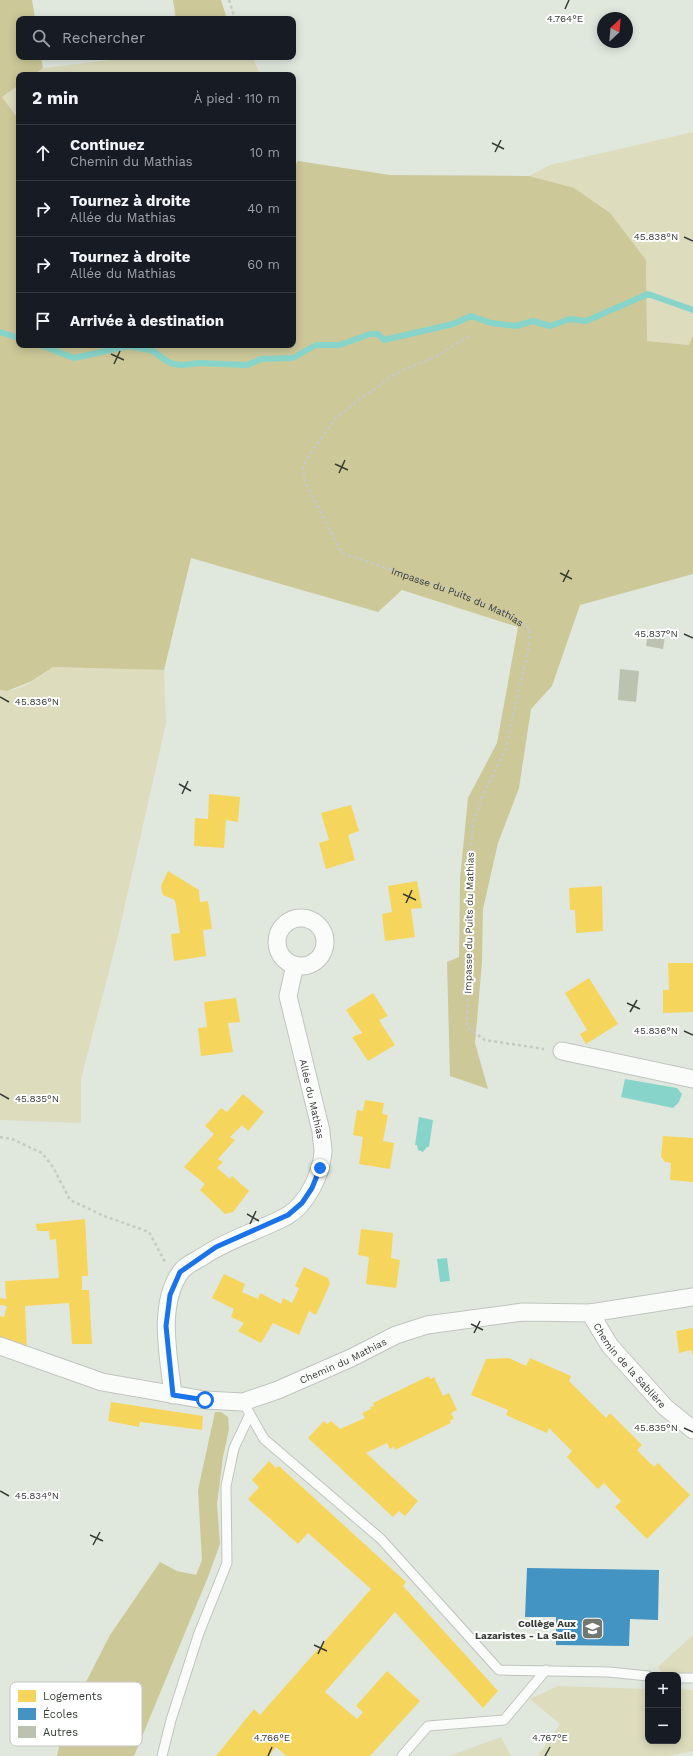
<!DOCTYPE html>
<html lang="fr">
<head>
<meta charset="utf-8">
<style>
	:root { --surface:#171b24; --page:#242831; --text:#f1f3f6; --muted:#9ea1a6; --line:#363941 }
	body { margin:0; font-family:"Work Sans",sans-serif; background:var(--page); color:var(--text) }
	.controls { position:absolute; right:12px; bottom:12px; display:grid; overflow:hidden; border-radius:8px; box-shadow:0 2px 10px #0003 }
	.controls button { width:36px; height:36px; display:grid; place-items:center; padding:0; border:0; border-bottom:1px solid var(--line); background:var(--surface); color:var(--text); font:20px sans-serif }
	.compass { position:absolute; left:597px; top:12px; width:36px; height:36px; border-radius:50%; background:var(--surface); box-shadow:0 2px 10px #0003; rotate:26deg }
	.stop { position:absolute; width:12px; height:12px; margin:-9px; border:3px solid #1a73e8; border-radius:50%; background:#fff }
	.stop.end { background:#1a73e8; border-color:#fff; box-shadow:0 1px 4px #0008 }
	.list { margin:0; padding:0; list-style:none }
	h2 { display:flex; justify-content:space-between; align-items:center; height:52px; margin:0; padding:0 16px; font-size:17px }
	h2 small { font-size:13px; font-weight:400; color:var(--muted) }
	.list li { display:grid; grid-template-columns:26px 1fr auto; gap:12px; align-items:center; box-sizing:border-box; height:56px; padding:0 16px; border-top:1px solid var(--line) }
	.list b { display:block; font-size:15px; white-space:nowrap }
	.list p { margin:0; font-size:13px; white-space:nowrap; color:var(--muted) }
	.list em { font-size:13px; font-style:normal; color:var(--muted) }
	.icon { flex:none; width:22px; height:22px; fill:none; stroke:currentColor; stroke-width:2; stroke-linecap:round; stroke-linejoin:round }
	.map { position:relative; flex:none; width:693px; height:1756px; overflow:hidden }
	.search { position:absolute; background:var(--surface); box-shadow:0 2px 10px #0003; left:16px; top:16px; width:280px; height:44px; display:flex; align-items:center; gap:10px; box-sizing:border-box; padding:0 14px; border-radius:8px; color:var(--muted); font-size:15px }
	.panel { position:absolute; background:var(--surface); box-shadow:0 2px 10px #0003; left:16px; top:72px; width:280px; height:276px; border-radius:8px }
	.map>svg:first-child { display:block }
</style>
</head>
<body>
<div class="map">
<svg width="693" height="1756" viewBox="0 0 693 1756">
	<rect width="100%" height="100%" fill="#e0e8de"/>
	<path fill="#dddcbd" d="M135,57H253L260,75H33L43,68Z
		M19,85V120L2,97Z
		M693,132V335L690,345L647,341L646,260L529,176L550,165Z
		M53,667L164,670L166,723L118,936L81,1079V1123L0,1120V690C18,694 39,677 53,667Z
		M693,1635V1672L663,1674L658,1667Z
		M558,1686L648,1689V1741H678V1689L693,1690V1751L670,1756H538L560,1724L530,1699Z
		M501,1737L511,1756H449Z"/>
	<path fill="#ccc898" d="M0,0H32L35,19H19V57H41L43,68L33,75H19V85L2,97L19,120V345H293V168L298,161L390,175L529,176L574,188L610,213L646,260L647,341L689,345L693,335V574L580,605L552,686L531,709L519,788L498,843L483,909L482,962L475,1043L488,1089L450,1076L447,962L459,957L460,879L468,798L497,743L518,627L402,590L378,612L191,558L164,670L53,667L32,681L7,691L0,690Z
		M173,0H221L227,19H176Z
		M215,1412H221L228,1417L229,1429L223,1457L217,1504L220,1544L208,1577L134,1756H57L64,1725L110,1635L160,1562L177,1571L196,1575L202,1560L198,1490Z"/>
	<path fill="#87d5ca" d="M625,1079L677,1088L682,1094L679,1102L673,1108L621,1097Z
		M419,1117L433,1120L429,1147H427L423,1152L418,1150L417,1145H415Z
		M447,1258L450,1281L440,1282L437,1259Z"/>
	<path fill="#f6d55c" d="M209,794L240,797L238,822L226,820L224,848L194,846L195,818L208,819Z
		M351,805L359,831L348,835L355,860L326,869L319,843L329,840L321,813Z
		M168,871L199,890L200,902L208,901L212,929L203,930L206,956L174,961L171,934L180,933L175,900L163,895L161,886Z
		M417,881L422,908L411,909L415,937L385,941L382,914L392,912L388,886Z
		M602,886L603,931L576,933L575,910H570L569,888Z
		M668,963H693V1012L663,1013V990H669Z
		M589,978L618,1024L586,1044L580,1034L587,1030L565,993Z
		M373,993L388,1016L379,1020L395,1045L368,1061L352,1037L362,1033L346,1010Z
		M236,998L240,1022L228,1023L233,1052L201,1056L198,1028L207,1027L204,1002Z
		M243,1094L264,1112L248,1131L242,1125L230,1137L235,1140L218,1159L223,1162L217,1168L230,1179L232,1176L249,1191L233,1212L225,1214L200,1190L205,1184L184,1167L214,1134L205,1126L221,1108L227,1112Z
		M365,1100L384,1103L382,1114L388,1115L383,1141L394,1143L390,1169L359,1164L363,1137L353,1135L357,1110L363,1111Z
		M663,1136L693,1138V1182L670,1180L671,1163L665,1162L661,1157Z
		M85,1219L88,1276H82V1290H89L92,1344H72L69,1303L25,1306L27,1348L0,1340V1316L4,1317L7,1306L0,1305V1298L6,1299L5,1281L59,1278L56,1239L50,1240L49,1231H37L36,1224Z
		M361,1229L393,1233L391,1258L400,1260L396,1288L366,1284L369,1257L358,1255Z
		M304,1267L328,1278L330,1284L316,1315L309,1311L299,1335L273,1323L261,1343L238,1331L244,1323L231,1317L234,1309L212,1298L224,1274L245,1284L242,1292L258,1299L260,1293L281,1304L283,1298L292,1303L299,1288L295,1286Z
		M693,1328V1356L691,1350L679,1353L676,1331Z
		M509,1358L526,1366L530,1358L571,1376L569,1381L606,1418L610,1413L642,1445L637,1450L654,1467L658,1463L690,1495L647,1539L615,1507L621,1501L604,1483L598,1489L567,1457L572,1451L549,1428L547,1433L506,1415L508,1410L471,1395L486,1359Z
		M429,1376L430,1379L434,1377L443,1396L449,1393L457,1410L451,1413L454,1419L450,1420L451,1423L395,1450L394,1447L390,1449L387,1443L366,1453L418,1501L405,1516L399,1511L393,1517L308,1438L324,1421L327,1424L331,1421L340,1429L365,1418L362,1413L371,1409L370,1407L374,1406L373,1403Z
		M111,1402L203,1416L202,1430L140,1422L139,1427L108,1421Z
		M269,1461L276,1468L279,1466L406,1582L403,1586L498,1691L483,1708L395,1612L325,1692L357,1719L363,1712L356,1706L387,1671L420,1701L370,1756H286L276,1747L269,1756H216L254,1709L260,1715L371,1589L308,1533L298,1544L248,1499L259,1487L252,1480Z"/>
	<path fill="#4393c3" d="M527,1568L659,1570L658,1620L630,1619L629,1646L556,1645V1617H525Z"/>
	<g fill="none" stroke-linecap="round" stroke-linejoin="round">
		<path stroke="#87d5ca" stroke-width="6" d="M0,332L19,338
			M40,345L74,358L129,346L153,351L165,360L173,364L182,365L200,363L247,365L261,359L293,358L316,345H340L370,334H378L384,340L453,324L471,316L491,323L516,326L533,321L550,326L570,319L586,321L648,294L693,310"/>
	</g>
	<path fill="#bbc2af" d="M648,634L665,636L663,649L646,646Z
		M620,669L639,671L636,702L618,700Z"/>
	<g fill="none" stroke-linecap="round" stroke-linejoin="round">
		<defs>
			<path id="service" d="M243,1402L264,1439L381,1539L499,1670L609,1672L648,1676
				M678,1678H693
				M162,1756L171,1720L199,1633L227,1563L226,1486L234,1448L250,1414
				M402,1756L428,1726L504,1720L546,1670"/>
			<g id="minor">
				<circle cx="301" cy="942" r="24"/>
				<path d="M562,1051L693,1079"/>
				<path id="s2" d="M590,1313L610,1346L665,1407L693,1430"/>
				<path id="s3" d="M0,1346L102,1382L205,1400L243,1402L278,1390L351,1358L396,1335L427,1325L523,1312L590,1313L693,1297"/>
				<path d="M173,1395C169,1358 157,1306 180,1273C184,1266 195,1261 202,1257C228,1239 259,1231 287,1216C307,1204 321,1175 323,1152C323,1145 321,1137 321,1131L288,996L295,965"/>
			</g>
		</defs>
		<use href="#service" stroke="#bfc5be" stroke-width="11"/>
		<use href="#minor" stroke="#bfc5be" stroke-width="19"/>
		<g stroke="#c6c9c5" stroke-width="2.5" stroke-dasharray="3 3" stroke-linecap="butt">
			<path d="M229,0L235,19"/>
			<path id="s1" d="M469,336L437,356L397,373L360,399L336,418L315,447L303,466L305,482L342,553L462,594L510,615L529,628V646L505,751L483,795L473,824L470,852L467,1027L485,1040L544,1049"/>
			<path d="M0,1137L12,1139L42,1153L53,1167L70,1200L104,1216L149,1232L165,1262"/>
		</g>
		<use href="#service" stroke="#fafcfa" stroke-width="9"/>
		<use href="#minor" stroke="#fafcfa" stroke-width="17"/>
	</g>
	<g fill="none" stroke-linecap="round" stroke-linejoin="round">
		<path stroke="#1a73e8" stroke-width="5" d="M205,1400L173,1395L166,1326L170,1295L180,1272L216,1247L288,1215L302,1203L312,1188L320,1168"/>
	</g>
	<path fill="none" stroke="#363b35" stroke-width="1.5" d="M565,9L569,0M492,143L504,149M495,152L501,140M684,237L693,241M111,354L124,360M114,364L120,351M335,464L348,470M339,473L345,460M560,573L572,579M563,582L569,570M684,634L693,638M0,697L9,702M179,784L191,791M182,794L188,781M403,894L416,900M406,903L412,890M627,1003L640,1009M630,1012L637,1000M684,1031L693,1035M0,1094L9,1099M247,1214L259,1221M250,1224L256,1211M471,1324L483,1330M474,1333L480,1321M684,1428L693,1432M0,1491L9,1496M90,1535L103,1541M93,1545L100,1532M314,1645L327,1651M318,1654L324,1641M268,1756L272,1747M545,1756L550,1747"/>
	<defs>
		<symbol id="school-square" viewBox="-11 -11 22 22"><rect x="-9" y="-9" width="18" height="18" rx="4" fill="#727870" stroke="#fff"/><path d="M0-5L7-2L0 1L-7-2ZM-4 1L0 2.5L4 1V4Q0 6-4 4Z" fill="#fff"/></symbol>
	</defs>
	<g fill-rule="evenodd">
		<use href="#school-square" x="580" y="1616" width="25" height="25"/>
	</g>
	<g text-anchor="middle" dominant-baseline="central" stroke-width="4" stroke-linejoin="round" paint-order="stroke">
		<g font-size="10" fill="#363b35" stroke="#fff">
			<text stroke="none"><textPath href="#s1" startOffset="435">Impasse du Puits du Mathias</textPath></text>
			<text transform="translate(469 923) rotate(-89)">Impasse du Puits du Mathias</text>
			<text transform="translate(312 1099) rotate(77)">Allée du Mathias</text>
			<text stroke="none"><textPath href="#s3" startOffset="359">Chemin du Mathias</textPath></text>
			<text stroke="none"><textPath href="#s2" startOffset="66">Chemin de la Sablière</textPath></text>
		</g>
		<g font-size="10" font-weight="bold" fill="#363b35" stroke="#fff" text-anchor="end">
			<text x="576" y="1623">Collège Aux<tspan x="576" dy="12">Lazaristes - La Salle</tspan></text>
		</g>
	</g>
	<rect x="10" y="1682" width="132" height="64" rx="6" fill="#fff" stroke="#c3c4c2" stroke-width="1"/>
	<rect x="18" y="1690" width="18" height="12" fill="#f6d55c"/>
	<rect x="18" y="1708" width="18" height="12" fill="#4393c3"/>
	<rect x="18" y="1726" width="18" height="12" fill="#bbc2af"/>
	<g font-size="11" fill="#363b35">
		<text x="43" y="1700">Logements</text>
		<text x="43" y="1718">Écoles</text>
		<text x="43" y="1736">Autres</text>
	</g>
	<g font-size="10" text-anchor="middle" fill="#363b35" stroke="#fff" stroke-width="4" stroke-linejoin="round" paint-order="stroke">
		<text x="565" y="22">4.764°E</text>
		<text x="656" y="240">45.838°N</text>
		<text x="656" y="637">45.837°N</text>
		<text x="37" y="705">45.836°N</text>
		<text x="656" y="1034">45.836°N</text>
		<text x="37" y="1102">45.835°N</text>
		<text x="656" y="1431">45.835°N</text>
		<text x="37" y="1499">45.834°N</text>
		<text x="272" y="1741">4.766°E</text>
		<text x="550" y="1741">4.767°E</text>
	</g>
</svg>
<div class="controls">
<button>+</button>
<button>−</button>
</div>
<svg class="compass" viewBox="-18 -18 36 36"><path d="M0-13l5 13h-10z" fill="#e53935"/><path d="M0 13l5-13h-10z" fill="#9ea1a6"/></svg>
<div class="stop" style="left:205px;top:1400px"></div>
<div class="stop end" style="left:320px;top:1168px"></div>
<div class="search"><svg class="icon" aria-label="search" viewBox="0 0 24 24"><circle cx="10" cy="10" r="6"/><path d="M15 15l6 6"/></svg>Rechercher</div>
<section class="panel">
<h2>2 min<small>À pied · 110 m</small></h2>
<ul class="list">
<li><svg class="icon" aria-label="ahead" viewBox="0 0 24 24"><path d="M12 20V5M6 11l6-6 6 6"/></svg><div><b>Continuez</b><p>Chemin du Mathias</p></div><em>10 m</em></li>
<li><svg class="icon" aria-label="right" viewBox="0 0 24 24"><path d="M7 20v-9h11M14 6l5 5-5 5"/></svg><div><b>Tournez à droite</b><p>Allée du Mathias</p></div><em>40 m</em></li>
<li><svg class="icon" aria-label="right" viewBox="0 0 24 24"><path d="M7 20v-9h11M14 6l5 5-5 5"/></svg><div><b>Tournez à droite</b><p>Allée du Mathias</p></div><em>60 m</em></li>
<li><svg class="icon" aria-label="arrive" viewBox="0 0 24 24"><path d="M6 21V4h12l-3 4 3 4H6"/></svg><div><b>Arrivée à destination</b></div></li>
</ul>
</section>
</div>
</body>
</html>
